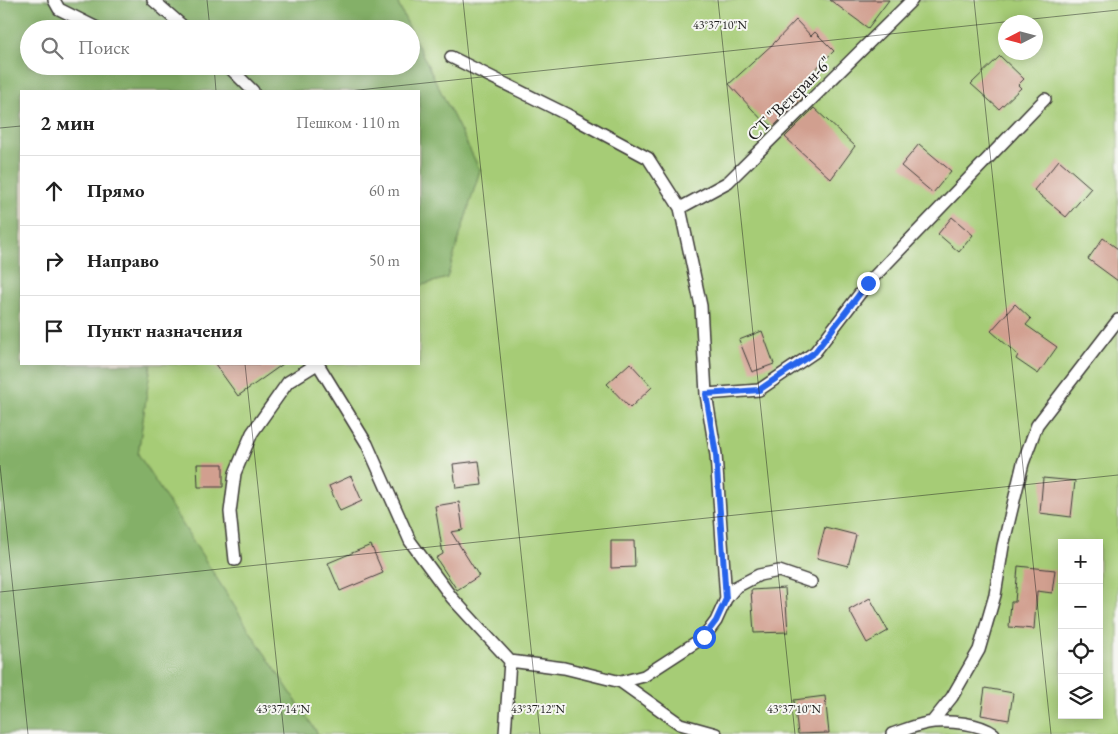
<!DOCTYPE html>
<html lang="ru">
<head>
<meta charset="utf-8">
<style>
	:root { --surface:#fff; --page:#f2f2f2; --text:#222; --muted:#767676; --line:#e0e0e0 }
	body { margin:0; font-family:"EB Garamond",serif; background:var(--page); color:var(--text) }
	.controls { position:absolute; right:15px; bottom:15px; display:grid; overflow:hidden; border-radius:0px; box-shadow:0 2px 12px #0003 }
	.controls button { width:45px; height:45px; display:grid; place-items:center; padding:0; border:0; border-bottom:1px solid var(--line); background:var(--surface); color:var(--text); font:25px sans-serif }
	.compass { position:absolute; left:998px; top:15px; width:45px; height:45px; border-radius:50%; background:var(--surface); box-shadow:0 2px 12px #0003; rotate:264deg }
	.stop { position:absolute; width:15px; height:15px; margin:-11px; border:4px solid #2563eb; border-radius:50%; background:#fff }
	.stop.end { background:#2563eb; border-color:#fff; box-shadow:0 1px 5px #0008 }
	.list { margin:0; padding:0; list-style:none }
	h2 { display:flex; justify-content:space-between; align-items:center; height:65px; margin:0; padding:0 20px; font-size:21px }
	h2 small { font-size:16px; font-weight:400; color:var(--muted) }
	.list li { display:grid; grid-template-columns:32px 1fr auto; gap:15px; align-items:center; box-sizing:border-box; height:70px; padding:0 20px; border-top:1px solid var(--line) }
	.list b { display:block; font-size:19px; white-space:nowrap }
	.list em { font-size:16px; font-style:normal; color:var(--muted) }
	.icon { flex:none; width:28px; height:28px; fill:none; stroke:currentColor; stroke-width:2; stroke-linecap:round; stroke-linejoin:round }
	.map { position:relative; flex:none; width:1118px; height:734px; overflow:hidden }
	.search { position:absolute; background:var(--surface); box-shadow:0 2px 12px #0003; left:20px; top:20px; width:400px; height:55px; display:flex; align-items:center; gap:12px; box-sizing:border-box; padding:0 18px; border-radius:28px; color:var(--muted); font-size:19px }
	.panel { position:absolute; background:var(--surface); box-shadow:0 2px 12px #0003; left:20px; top:90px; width:400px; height:275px; border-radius:0px }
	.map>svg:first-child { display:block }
</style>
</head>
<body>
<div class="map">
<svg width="1118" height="734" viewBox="0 0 1118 734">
	<rect width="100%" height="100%" fill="#f6f6f2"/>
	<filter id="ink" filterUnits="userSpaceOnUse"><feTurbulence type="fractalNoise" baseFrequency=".02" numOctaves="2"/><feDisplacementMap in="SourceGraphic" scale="10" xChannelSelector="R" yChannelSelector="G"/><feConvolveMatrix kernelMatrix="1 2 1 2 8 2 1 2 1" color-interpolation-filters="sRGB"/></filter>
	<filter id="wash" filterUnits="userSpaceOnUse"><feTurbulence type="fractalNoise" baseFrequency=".0096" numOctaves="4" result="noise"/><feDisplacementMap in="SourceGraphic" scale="20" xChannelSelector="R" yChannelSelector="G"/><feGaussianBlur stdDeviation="1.12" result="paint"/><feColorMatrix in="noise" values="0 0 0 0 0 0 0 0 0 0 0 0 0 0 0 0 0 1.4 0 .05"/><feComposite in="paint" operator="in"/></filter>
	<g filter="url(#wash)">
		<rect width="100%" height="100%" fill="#f5eada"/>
		<path fill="#a6cc76" stroke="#617449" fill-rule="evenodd" d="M400,0H1118V734H318L257,642L138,454L151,364H419V286L447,278L480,170L411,32V29H410L398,4ZM1006,22H1036V52H1006ZM1062,543H1099V715H1062Z"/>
		<path fill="#84b067" stroke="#506642" d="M0,0H400L398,4L410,29H29V66H411V32L480,170L447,278L419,286V91H21V364H151L138,454L257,642L318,734H0Z"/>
		<g id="blocks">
			<path fill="#d19f8f" d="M830,0H889L868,28Z
				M796,20L811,36L815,32L834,51L794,90L803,98L773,127L765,119L763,121L729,84L775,42Z
				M1000,56L1024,79L1018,85L1021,88L999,109L971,84Z
				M814,108L855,146L831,179L785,137Z
				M919,144L951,171L933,193L901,166Z
				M1059,160L1091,188L1066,217L1034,190Z
				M952,217L973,235L959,252L938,234Z
				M1103,238L1118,249V281L1088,259Z
				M1015,304L1031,319L1026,325L1057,347L1038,374L1016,359L1018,355L991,331Z
				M762,331L774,364L752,372L739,340Z
				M630,363L652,387L630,408L607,384Z
				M215,364H283L238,396Z
				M479,461L482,485L456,488L453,464Z
				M197,464H223V487H198Z
				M351,476L362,501L340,511L329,486Z
				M1043,478L1075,481L1071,517L1040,513Z
				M459,502L463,530L451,532L479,576L457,590L436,558L443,554L435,506Z
				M825,527L856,535L848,566L817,558Z
				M611,541H634L635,567L611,568Z
				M371,545L383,573L340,591L328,563Z
				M1018,566L1055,570L1052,593L1037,591L1034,629L1009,627L1011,602H1015Z
				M785,588L788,632L754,633L751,590Z
				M870,598L888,631L867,643L849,610Z
				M985,688L1013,693L1009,720L981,715Z
				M825,696L829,733L798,734L794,700Z"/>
		</g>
	</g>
	<g filter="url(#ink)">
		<use href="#blocks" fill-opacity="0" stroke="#3d3b38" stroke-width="1"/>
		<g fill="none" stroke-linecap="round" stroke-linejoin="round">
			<defs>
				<path id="service" d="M54,0L59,9L99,29
					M153,0L186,29
					M451,57L568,115L648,158L680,208L701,306L706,394L716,455L726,599
					M228,66L253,91
					M680,208L728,182L912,0
					M318,364L367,444L410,541L452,598L510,661L505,734
					M706,394L759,390L815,352L868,283L1045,99
					M235,560L230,512L235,473L252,433L288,382L317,364
					M510,661L564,668L621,682L680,724L716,734
					M621,682L644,676L704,637L716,621L726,599L736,587L759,575L779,571L811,582
					M932,722L952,697L979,650L995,595L1003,546L1023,463L1037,425L1118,320
					M892,734C905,730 920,723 934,722C952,721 979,723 994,734"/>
			</defs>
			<use href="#service" stroke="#3d3b38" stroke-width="14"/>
			<use href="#service" stroke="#fff" stroke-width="11"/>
		</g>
	</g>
	<g fill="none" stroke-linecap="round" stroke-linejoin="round" filter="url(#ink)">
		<path stroke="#2563eb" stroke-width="6" d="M704,637L716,621L726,599L716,455L706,394L759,390L815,352L868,283"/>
	</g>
	<path fill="none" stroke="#1c1c1c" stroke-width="1" stroke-opacity="0.45" d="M207,0L210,29M463,0L540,734M718,0L795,734M974,0L1051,734M214,66L216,91M349,91L1118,10M0,128L21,126M245,364L284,734M0,465L28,734M0,592L1118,475"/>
	<g text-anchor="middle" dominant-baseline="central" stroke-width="4" stroke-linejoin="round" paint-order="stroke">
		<g font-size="18" fill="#1c1c1c" stroke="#f6f6f2">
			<text transform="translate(789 98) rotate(-45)">СТ "Ветеран-6"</text>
		</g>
	</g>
	<g font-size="12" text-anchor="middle" fill="#1c1c1c" stroke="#f6f6f2" stroke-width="4" stroke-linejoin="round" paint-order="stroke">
		<text x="720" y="29">43°37'10"N</text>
		<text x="283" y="713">43°37'14"N</text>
		<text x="538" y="713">43°37'12"N</text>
		<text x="794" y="713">43°37'10"N</text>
	</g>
</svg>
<div class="controls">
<button>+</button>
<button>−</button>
<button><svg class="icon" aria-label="locate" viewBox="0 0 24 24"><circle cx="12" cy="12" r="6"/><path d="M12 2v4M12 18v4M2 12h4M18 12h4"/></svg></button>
<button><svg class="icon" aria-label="layers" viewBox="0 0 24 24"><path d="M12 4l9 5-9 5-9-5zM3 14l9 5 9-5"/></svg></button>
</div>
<svg class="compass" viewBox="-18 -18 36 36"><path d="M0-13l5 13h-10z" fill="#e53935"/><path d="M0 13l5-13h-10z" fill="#767676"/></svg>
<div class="stop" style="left:704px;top:637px"></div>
<div class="stop end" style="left:868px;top:283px"></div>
<div class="search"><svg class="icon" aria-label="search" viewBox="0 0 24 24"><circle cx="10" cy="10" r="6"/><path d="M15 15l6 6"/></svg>Поиск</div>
<section class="panel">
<h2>2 мин<small>Пешком · 110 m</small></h2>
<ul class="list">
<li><svg class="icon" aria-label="ahead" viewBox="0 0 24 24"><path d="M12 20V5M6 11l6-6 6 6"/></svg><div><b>Прямо</b></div><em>60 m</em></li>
<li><svg class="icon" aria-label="right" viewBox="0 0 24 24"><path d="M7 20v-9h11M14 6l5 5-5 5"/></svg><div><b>Направо</b></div><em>50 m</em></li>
<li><svg class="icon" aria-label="arrive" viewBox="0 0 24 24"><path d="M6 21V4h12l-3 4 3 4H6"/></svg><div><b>Пункт назначения</b></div></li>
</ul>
</section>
</div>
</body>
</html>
